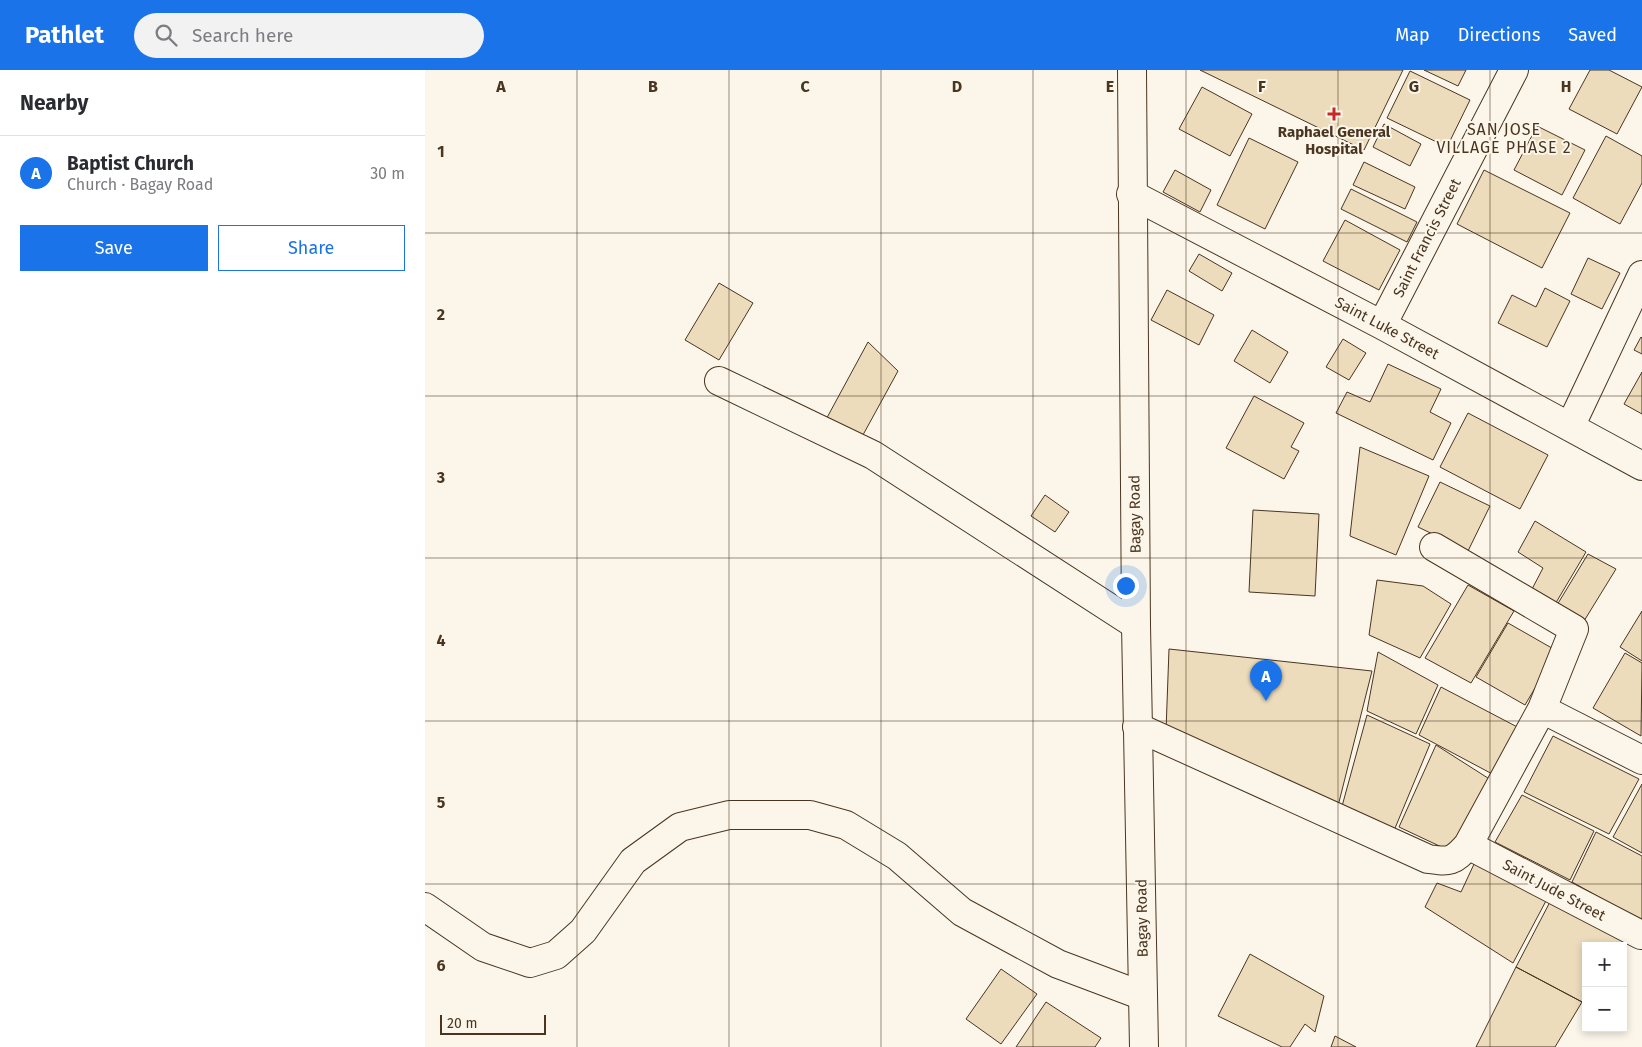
<!DOCTYPE html>
<html lang="en">
<head>
<meta charset="utf-8">
<style>
	:root { --surface:#fff; --page:#f2f2f3; --text:#2b2b33; --muted:#7c7c81; --line:#e1e1e2; --accent:#1a73e8 }
	body { margin:0; font-family:"Fira Sans",sans-serif; background:var(--page); color:var(--text) }
	.controls { position:absolute; right:15px; bottom:15px; display:grid; overflow:hidden; border-radius:0px; box-shadow:0 2px 8px #0003 }
	.controls button { width:45px; height:45px; display:grid; place-items:center; padding:0; border:0; border-bottom:1px solid var(--line); background:var(--surface); color:var(--text); font:25px sans-serif }
	.scale { position:absolute; left:15px; bottom:12px; width:106px; box-sizing:border-box; padding-left:5px; border:2px solid #4a3520; border-top:0; font-size:14px; line-height:18px; white-space:nowrap; color:#4a3520; -webkit-text-stroke:4px #fbf6e9; paint-order:stroke }
	.you { position:absolute; left:700px; top:515px; width:18px; height:18px; margin:-12px; border:4px solid #fff; border-radius:50%; background:#1a73e8; box-shadow:0 0 0 8px #1a73e833 }
	.badge { display:grid; place-items:center; width:32px; height:32px; border-radius:50%; background:var(--accent); color:#fff; font-size:16px; font-weight:700 }
	.pin { position:absolute; translate:-50% -41px; filter:drop-shadow(0 1px 2px #0008) }
	.pin::after { content:''; position:absolute; top:26px; width:18px; height:15px; background:inherit; clip-path:polygon(0 0,100% 0,50% 100%) }
	.list { margin:0; padding:0; list-style:none }
	h2 { display:flex; justify-content:space-between; align-items:center; height:65px; margin:0; padding:0 20px; font-size:21px }
	h2 small { font-size:16px; font-weight:400; color:var(--muted) }
	.list li { display:grid; grid-template-columns:32px 1fr auto; gap:15px; align-items:center; box-sizing:border-box; height:75px; padding:0 20px; border-top:1px solid var(--line) }
	.list b { display:block; font-size:19px; white-space:nowrap }
	.list p { margin:0; font-size:16px; white-space:nowrap; color:var(--muted) }
	.list em { font-size:16px; font-style:normal; color:var(--muted) }
	.actions { display:flex; gap:10px; padding:15px 20px }
	.actions a { flex:1; padding:11px 0; border:1px solid var(--accent); border-radius:0px; text-align:center; font-size:18px; color:var(--accent) }
	.actions .main { background:var(--accent); color:#fff }
	.icon { flex:none; width:28px; height:28px; fill:none; stroke:currentColor; stroke-width:2; stroke-linecap:round; stroke-linejoin:round }
	.map { position:relative; flex:none; width:1217px; height:977px; overflow:hidden }
	header { display:flex; align-items:center; gap:30px; box-sizing:border-box; height:70px; padding:0 25px; background:var(--accent); color:#fff }
	header strong { font-size:24px }
	nav { display:flex; gap:28px; margin-inline-start:auto; font-size:18px }
	.search { width:350px; height:45px; background:var(--page); display:flex; align-items:center; gap:12px; box-sizing:border-box; padding:0 18px; border-radius:28px; color:var(--muted); font-size:19px }
	main { display:flex }
	aside { flex:1; background:var(--surface) }
	.map>svg:first-child { display:block }
</style>
</head>
<body>
<header>
<strong>Pathlet</strong>
<div class="search"><svg class="icon" aria-label="search" viewBox="0 0 24 24"><circle cx="10" cy="10" r="6"/><path d="M15 15l6 6"/></svg>Search here</div>
<nav><a>Map</a><a>Directions</a><a>Saved</a></nav>
</header>
<main>
<aside>
<h2>Nearby<small></small></h2>
<ul class="list">
<li><span class="badge">A</span><div><b>Baptist Church</b><p>Church · Bagay Road</p></div><em>30 m</em></li>
</ul>
<div class="actions"><a class="main">Save</a><a>Share</a></div>
</aside>
<div class="map">
<svg width="1217" height="977" viewBox="0 0 1217 977">
	<rect width="100%" height="100%" fill="#fbf6e9"/>
	<path fill="#ecdcbc" stroke="#4a3520" d="M775,0H978L939,80Z
		M999,0H1041L1033,16Z
		M1165,0H1184L1217,17L1192,64L1144,39Z
		M985,1L1045,30L1022,77L962,48Z
		M777,17L827,44L805,86L754,59Z
		M959,54L996,74L985,96L948,77Z
		M1112,56L1160,80L1137,125L1089,100Z
		M1181,66L1217,86V113L1195,154L1148,128Z
		M824,68L873,92L840,159L792,135Z
		M939,92L990,117L980,139L928,115Z
		M750,100L786,120L775,142L738,122Z
		M1059,100L1145,143L1117,198L1032,154Z
		M926,119L992,152L982,172L916,139Z
		M920,150L975,180L954,220L898,191Z
		M774,184L807,203L797,221L764,201Z
		M1163,188L1195,203L1177,239L1146,224Z
		M294,213L328,233L294,290L260,270Z
		M1120,218L1145,231L1122,277L1073,253L1087,225L1111,237Z
		M742,220L789,245L774,275L726,250Z
		M827,260L863,282L845,313L809,291Z
		M1216,267L1217,268V284L1209,280Z
		M918,269L941,283L924,310L901,297Z
		M443,272L473,301L433,374L398,355Z
		M963,294L1016,319L1005,342L1026,353L1008,390L911,343L922,322L945,332Z
		M1217,302V344L1199,334Z
		M829,326L879,353L866,377L874,381L859,409L801,378Z
		M1043,343L1123,385L1095,439L1015,397Z
		M935,377L1004,406L971,485L925,466Z
		M1015,412L1065,436L1043,481L993,457Z
		M620,425L644,442L630,462L606,446Z
		M828,440L894,444L890,526L824,522Z
		M1110,451L1161,482L1129,536L1106,521L1118,498L1093,482Z
		M1163,484L1191,499L1159,551L1132,535Z
		M952,510L998,516L1026,534L995,588L944,565Z
		M1043,515L1089,541L1046,613L1000,588Z
		M1217,541V591L1195,577Z
		M1083,553L1132,581L1100,635L1051,607Z
		M744,579L947,601L912,740L741,661Z
		M953,582L1013,615L991,664L942,641Z
		M1200,583L1217,593L1216,666L1168,638Z
		M1016,617L1098,660L1073,707L994,665Z
		M942,645L1005,674L968,763L916,740Z
		M1128,666L1214,709L1184,764L1099,722Z
		M1011,675L1066,710L1025,781L974,757Z
		M1217,714V783L1188,767Z
		M1097,725L1169,761L1145,810L1070,772Z
		M1171,762L1217,786V851L1147,812Z
		M1050,792L1122,829L1088,893L1000,837L1012,813L1036,822Z
		M1126,830L1204,870L1198,880V876H1161V934L1091,897Z
		M825,884L899,926L890,962L880,954L865,977H857L793,946Z
		M1091,897L1157,932L1130,977H1051Z
		M576,899L612,924L576,974L541,949Z
		M621,932L676,968L670,977H591Z
		M910,966L931,977H906Z"/>
	<g fill="none" stroke-linecap="round" stroke-linejoin="round">
		<defs>
			<path id="street" d="M706,124L957,255L1217,396
				M957,255L1089,0
				M294,311L448,385L711,555
				M1145,357L1217,205
				M1117,639L1217,690
				M712,657L1003,789C1025,792 1028,792 1043,775L1117,639L1149,559L1009,477
				M1043,775L1216,865
				M0,837L58,877L105,893L131,885L158,861L208,791L255,757L304,745H385L421,755L472,786L537,842L633,894L718,926"/>
			<path id="secondary" d="M707,0L711,555L719,977"/>
		</defs>
		<use href="#street" stroke="#4a3520" stroke-width="30"/>
		<use href="#secondary" stroke="#4a3520" stroke-width="30"/>
		<use href="#street" stroke="#fbf6e9" stroke-width="28"/>
		<use href="#secondary" stroke="#fbf6e9" stroke-width="28"/>
	</g>
	<path fill="none" stroke="#4a3520" stroke-width="1" stroke-opacity="0.55" d="M152,0V977M304,0V977M456,0V977M608,0V977M761,0V977M913,0V977M1065,0V977M0,163H1217M0,326H1217M0,488H1217M0,651H1217M0,814H1217"/>
	<path fill="#c62828" stroke="#fbf6e9" stroke-width="2" d="M906.5 36.5h5v5h5v5h-5v5h-5v-5h-5v-5h5z"/>
	<g text-anchor="middle" dominant-baseline="central" stroke-width="4" stroke-linejoin="round" paint-order="stroke">
		<g font-size="15" font-weight="bold" fill="#4a3520" stroke="#fbf6e9">
			<text x="909" y="62">Raphael General<tspan x="909" dy="17">Hospital</tspan></text>
		</g>
		<g font-size="15" fill="#4a3520" stroke="#fbf6e9">
			<text transform="translate(1002 168) rotate(-63)">Saint Francis Street</text>
			<text transform="translate(962 258) rotate(28)">Saint Luke Street</text>
			<text transform="translate(710 444) rotate(-91)">Bagay Road</text>
			<text transform="translate(1129 820) rotate(28)">Saint Jude Street</text>
			<text transform="translate(717 848) rotate(-91)">Bagay Road</text>
		</g>
		<g font-size="16" letter-spacing="1" fill="#4a3520" stroke="#fbf6e9">
			<text x="1079" y="59">SAN JOSE<tspan x="1079" dy="18">VILLAGE PHASE 2</tspan></text>
		</g>
	</g>
	<g font-size="16" text-anchor="middle" font-weight="bold" fill="#4a3520" stroke="#fbf6e9" stroke-width="4" stroke-linejoin="round" paint-order="stroke">
		<text x="76" y="22">A</text>
		<text x="228" y="22">B</text>
		<text x="380" y="22">C</text>
		<text x="532" y="22">D</text>
		<text x="685" y="22">E</text>
		<text x="837" y="22">F</text>
		<text x="989" y="22">G</text>
		<text x="1141" y="22">H</text>
		<text x="16" y="87">1</text>
		<text x="16" y="250">2</text>
		<text x="16" y="413">3</text>
		<text x="16" y="576">4</text>
		<text x="16" y="738">5</text>
		<text x="16" y="901">6</text>
	</g>
</svg>
<div class="controls">
<button>+</button>
<button>−</button>
</div>
<div class="scale">20 m</div>
<div class="you"></div>
<div class="pin badge" style="left:841px;top:631px">A</div>
</div>
</main>
</body>
</html>
